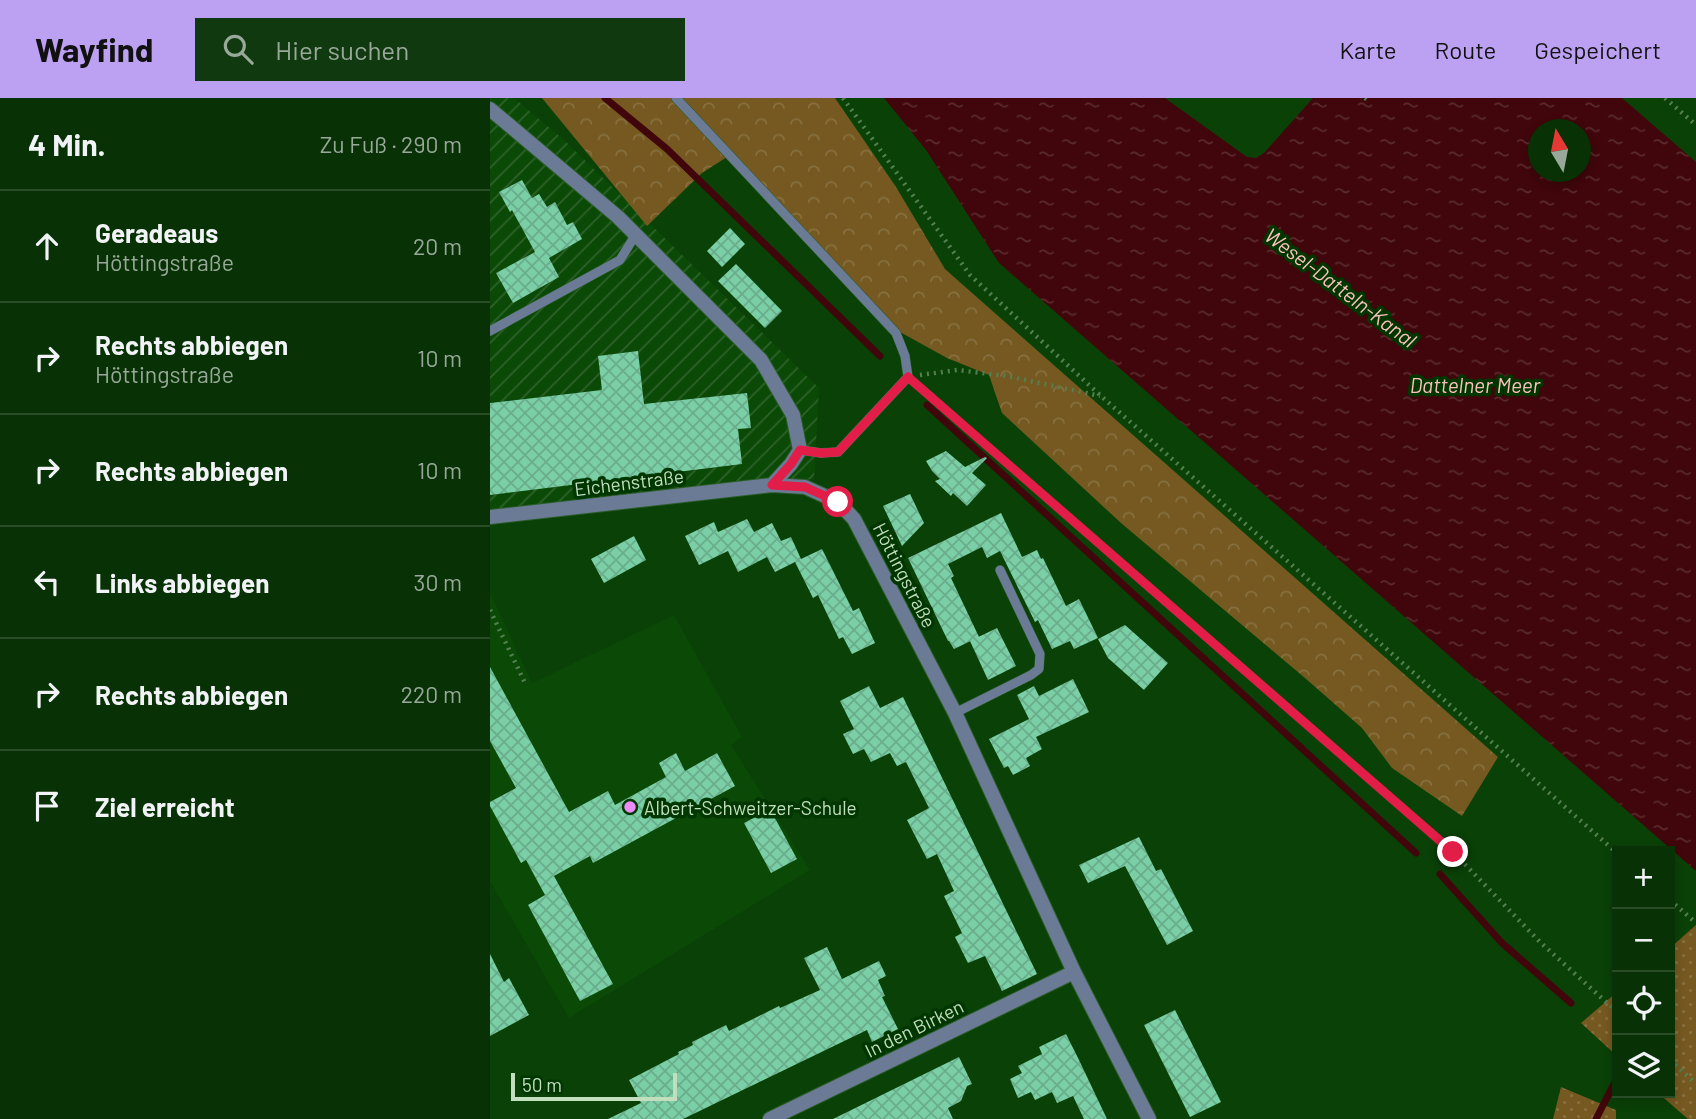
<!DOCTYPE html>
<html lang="de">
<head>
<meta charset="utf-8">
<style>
	:root { --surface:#083105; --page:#11390f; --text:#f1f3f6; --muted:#98a99a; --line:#294c27; --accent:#bca0f2 }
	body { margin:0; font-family:Barlow,sans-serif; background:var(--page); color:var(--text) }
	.controls { position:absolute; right:21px; bottom:21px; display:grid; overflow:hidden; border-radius:0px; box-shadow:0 4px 10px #0003 }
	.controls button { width:63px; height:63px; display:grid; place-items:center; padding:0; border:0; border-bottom:2px solid var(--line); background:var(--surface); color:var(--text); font:35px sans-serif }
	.compass { position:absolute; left:1038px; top:21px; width:63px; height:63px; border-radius:50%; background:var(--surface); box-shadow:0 4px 10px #0003; rotate:350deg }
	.scale { position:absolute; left:21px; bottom:18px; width:166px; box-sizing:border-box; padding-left:7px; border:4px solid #c2debf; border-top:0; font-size:19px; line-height:24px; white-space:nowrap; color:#c2debf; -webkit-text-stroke:5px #003600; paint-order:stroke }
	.stop { position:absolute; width:21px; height:21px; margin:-16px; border:5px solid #e11d48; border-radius:50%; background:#fff }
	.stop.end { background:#e11d48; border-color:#fff; box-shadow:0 2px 7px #0008 }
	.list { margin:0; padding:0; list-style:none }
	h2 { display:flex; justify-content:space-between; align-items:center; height:91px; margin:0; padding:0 28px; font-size:30px }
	h2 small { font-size:23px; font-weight:400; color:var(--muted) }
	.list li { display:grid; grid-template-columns:46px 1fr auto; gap:21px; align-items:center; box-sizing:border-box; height:112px; padding:0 28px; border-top:2px solid var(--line) }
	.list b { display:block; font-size:26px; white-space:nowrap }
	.list p { margin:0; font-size:23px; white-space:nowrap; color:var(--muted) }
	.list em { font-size:23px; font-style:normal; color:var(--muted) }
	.icon { flex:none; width:38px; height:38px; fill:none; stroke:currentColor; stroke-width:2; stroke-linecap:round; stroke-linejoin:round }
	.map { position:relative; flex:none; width:1206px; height:1021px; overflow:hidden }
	header { display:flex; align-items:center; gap:42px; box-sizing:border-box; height:98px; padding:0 35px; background:var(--accent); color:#111 }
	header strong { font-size:33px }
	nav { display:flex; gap:38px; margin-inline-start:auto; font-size:24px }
	.search { width:490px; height:63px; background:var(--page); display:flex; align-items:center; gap:18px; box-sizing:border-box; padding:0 24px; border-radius:0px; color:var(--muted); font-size:26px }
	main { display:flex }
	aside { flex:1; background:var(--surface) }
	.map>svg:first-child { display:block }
</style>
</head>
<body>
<header>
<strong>Wayfind</strong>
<div class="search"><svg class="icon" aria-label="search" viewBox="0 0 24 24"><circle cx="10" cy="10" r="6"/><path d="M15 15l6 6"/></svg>Hier suchen</div>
<nav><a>Karte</a><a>Route</a><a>Gespeichert</a></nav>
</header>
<main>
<aside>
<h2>4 Min.<small>Zu Fuß · 290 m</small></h2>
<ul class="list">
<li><svg class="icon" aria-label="ahead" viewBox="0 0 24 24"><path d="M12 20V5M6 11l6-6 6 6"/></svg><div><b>Geradeaus</b><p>Höttingstraße</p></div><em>20 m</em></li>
<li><svg class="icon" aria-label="right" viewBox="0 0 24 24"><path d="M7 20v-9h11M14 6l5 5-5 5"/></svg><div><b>Rechts abbiegen</b><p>Höttingstraße</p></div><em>10 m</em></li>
<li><svg class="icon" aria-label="right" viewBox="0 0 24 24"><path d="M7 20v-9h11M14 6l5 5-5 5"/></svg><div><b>Rechts abbiegen</b></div><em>10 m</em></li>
<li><svg class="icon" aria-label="left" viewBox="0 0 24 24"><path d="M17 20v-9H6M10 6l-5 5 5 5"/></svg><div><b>Links abbiegen</b></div><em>30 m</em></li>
<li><svg class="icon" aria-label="right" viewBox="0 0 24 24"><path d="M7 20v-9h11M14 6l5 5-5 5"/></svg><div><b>Rechts abbiegen</b></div><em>220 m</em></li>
<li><svg class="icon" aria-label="arrive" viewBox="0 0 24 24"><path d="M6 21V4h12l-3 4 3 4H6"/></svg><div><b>Ziel erreicht</b></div></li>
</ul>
</aside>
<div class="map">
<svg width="1206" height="1021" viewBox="0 0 1206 1021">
	<defs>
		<pattern id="industrial-furrows" width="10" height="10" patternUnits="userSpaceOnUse" patternTransform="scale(1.75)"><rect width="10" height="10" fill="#0b4907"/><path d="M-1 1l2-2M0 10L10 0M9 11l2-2" fill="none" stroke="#2d6329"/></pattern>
		<pattern id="grass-dots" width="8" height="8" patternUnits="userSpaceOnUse" patternTransform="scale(1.75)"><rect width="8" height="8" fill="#755920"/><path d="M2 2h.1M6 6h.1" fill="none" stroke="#87703f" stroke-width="1.8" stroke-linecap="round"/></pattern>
		<pattern id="forest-crowns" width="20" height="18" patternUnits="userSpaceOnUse" patternTransform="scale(1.75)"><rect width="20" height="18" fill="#755920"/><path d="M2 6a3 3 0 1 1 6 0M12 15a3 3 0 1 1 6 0" fill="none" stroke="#87703f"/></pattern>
		<pattern id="water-ripples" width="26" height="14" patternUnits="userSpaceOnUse" patternTransform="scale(1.75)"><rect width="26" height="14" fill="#40060b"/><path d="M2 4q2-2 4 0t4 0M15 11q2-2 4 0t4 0" fill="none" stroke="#5a2a2d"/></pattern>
		<pattern id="building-cross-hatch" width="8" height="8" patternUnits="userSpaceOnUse" patternTransform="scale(1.75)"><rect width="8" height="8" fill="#7acfa6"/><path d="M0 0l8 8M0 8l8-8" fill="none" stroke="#6aac8b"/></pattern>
	</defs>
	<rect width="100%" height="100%" fill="#0a4107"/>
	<path fill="#0b4907" d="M0,495L42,585L184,517L252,639L241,647L320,772L79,920L0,783Z"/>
	<path fill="url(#industrial-furrows)" d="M0,0H24L73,41L329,290L324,381L0,417Z"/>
	<path fill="url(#grass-dots)" d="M1206,827V1021H1198L1168,995H1180V850Z
		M1127,894V958L1091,925Z
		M1071,989L1126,1012V1021H1063Z"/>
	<path fill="url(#forest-crowns)" d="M52,0H182L237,59L212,75L157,128Z
		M192,0H345L406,89L455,171L1008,659L972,718L902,670L872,630L815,580L631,425L512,315L499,277L457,260L410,234Z"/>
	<path fill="url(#water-ripples)" fill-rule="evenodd" d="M394,0H675L757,59L766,60L774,55L823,0H1132L1206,64V773L509,165L436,52ZM1048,32H1090V74H1048Z"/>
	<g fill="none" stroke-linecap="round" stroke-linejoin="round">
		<path stroke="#40060b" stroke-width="7" d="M115,0L177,51L390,258
			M437,307L926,755
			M950,776L1012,845L1081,905
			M1106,1021L1127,980"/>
	</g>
	<path fill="url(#building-cross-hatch)" d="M32,82L42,100L49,96L57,109L65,104L77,127L83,124L92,141L59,160L69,179L23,205L6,175L45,154L22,112L20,114L9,94Z
		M240,130L255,146L232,169L217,153Z
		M246,166L292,213L275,230L228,183Z
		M148,253L154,306L257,295L261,330L248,331L252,366L0,397V305L112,292L108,258Z
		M456,353L475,369L495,359L497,360L482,375L496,387L477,408L463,395L461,398L445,383L450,381L442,373L436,363Z
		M420,396L434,425L412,448L393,408Z
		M511,415L532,459L547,452L551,461L553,460L576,508L589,501L608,540L584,551L580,543L562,551L548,522L545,524L510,453L497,460L492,449L458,466L464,478L461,480L489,539L464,551L459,543H458L418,460Z
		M257,421L264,434L282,425L291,443L301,439L311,461L332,451L363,513L369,510L385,545L362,556L353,539L349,541L328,497L323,500L305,464L285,474L277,459L248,474L238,453L209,467L195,438L224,424L228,434Z
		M144,438L156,462L114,485L101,461Z
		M635,527L678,565L654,592L618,560L608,541Z
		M507,530L526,568L498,582L480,543Z
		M0,569L79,714L118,693L125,707L176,679L169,665L186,655L195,673L227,655L245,688L103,765L100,758L64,778L123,886L90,903L38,807L55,797L36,762L31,765L0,708V704L26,690L0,643Z
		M583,581L599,614L546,639L552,651L536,660L540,668L523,677L518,668L514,670L499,641L539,621L527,597L544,588L549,598Z
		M379,588L390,610L413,599L547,876L512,893L495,858L478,865L465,839L472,835L454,798L464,793L447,756L437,761L417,722L439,710L416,664L407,668L400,655L381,664L374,651L363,656L353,636L364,631L350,603Z
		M280,711L307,761L281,775L254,725Z
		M649,739L666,773L671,771L703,833L677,847L635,768L598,785L589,767Z
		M337,849L352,881L389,863L396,878L388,882L395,898L392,899L408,931L382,944L377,932L193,1021H118L151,1005L139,982L189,956L188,954L203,947L202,944L236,927L239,933L289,908L290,910L330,892L314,860Z
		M0,856L14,884L19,880L39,917L0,938Z
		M685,912L731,1004L700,1019L654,927Z
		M576,936L589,962L617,1021H594L583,998L567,1005L562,994L545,1002L541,994L528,1000L520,981L532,975L528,968L552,956L549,949Z
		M469,959L482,986L477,988L471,1003L458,1010L463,1021H343Z"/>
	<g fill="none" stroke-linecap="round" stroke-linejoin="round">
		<defs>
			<path id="service" d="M186,0L406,235L415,258L418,279L348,354L331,355L310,352
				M0,233L130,162L146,136
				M465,615L541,577L549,571L550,556L510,472"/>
			<path id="minor" d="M0,11L128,119L271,262L303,317L310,352L301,366L282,387
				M0,419L282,387L315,389L348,404L364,421L465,615L584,874L659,1021
				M280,1021L584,874"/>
		</defs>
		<use href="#service" stroke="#2b5d28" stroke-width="10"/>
		<use href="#minor" stroke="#2b5d28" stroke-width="16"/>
		<path stroke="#548051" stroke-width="4.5" stroke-dasharray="2 5" stroke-linecap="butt" d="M353,0L480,177L611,298L1127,755
			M875,0L880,4
			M1175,0L1206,27
			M430,277L467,272L517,278L610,298
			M427,287L963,754L1050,844L1127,914
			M0,512L35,585
			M1180,802L1206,825
			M1180,962L1206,986"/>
		<use href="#service" stroke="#6b7b96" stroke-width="9"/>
		<use href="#minor" stroke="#6b7b96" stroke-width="14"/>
	</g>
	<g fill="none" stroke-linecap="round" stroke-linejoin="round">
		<path stroke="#e11d48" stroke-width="9" d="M348,404L315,389L282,387L301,366L310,352L331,355L348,354L418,279L963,754"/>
	</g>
	<circle fill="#ec8cfa" stroke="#003600" stroke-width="2.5" cx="140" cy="709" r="7"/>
	<g text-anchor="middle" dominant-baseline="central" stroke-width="7" stroke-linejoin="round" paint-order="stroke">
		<g font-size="19" fill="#c2debf" stroke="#003600">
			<text transform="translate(139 384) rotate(-7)">Eichenstraße</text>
			<text transform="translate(415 477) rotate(63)">Höttingstraße</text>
			<text transform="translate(424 930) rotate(-26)">In den Birken</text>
		</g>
		<g font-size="19" fill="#c2debf" stroke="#003600" text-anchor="start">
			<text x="154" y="709">Albert-Schweitzer-Schule</text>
		</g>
		<g font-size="21" font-style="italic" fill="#fcc0bd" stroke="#003600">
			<text transform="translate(851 189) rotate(37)">Wesel-Datteln-Kanal</text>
			<text x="985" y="286">Dattelner Meer</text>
		</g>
	</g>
</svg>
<div class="controls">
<button>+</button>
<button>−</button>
<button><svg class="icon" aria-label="locate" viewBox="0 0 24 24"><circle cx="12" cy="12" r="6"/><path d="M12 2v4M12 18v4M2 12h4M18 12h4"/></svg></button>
<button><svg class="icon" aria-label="layers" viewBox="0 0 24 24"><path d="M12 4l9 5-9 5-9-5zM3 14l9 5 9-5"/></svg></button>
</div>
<svg class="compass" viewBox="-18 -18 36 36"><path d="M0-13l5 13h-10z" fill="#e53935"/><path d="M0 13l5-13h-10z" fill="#98a99a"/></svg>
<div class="scale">50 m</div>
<div class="stop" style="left:348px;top:404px"></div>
<div class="stop end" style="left:963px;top:754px"></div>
</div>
</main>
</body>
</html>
